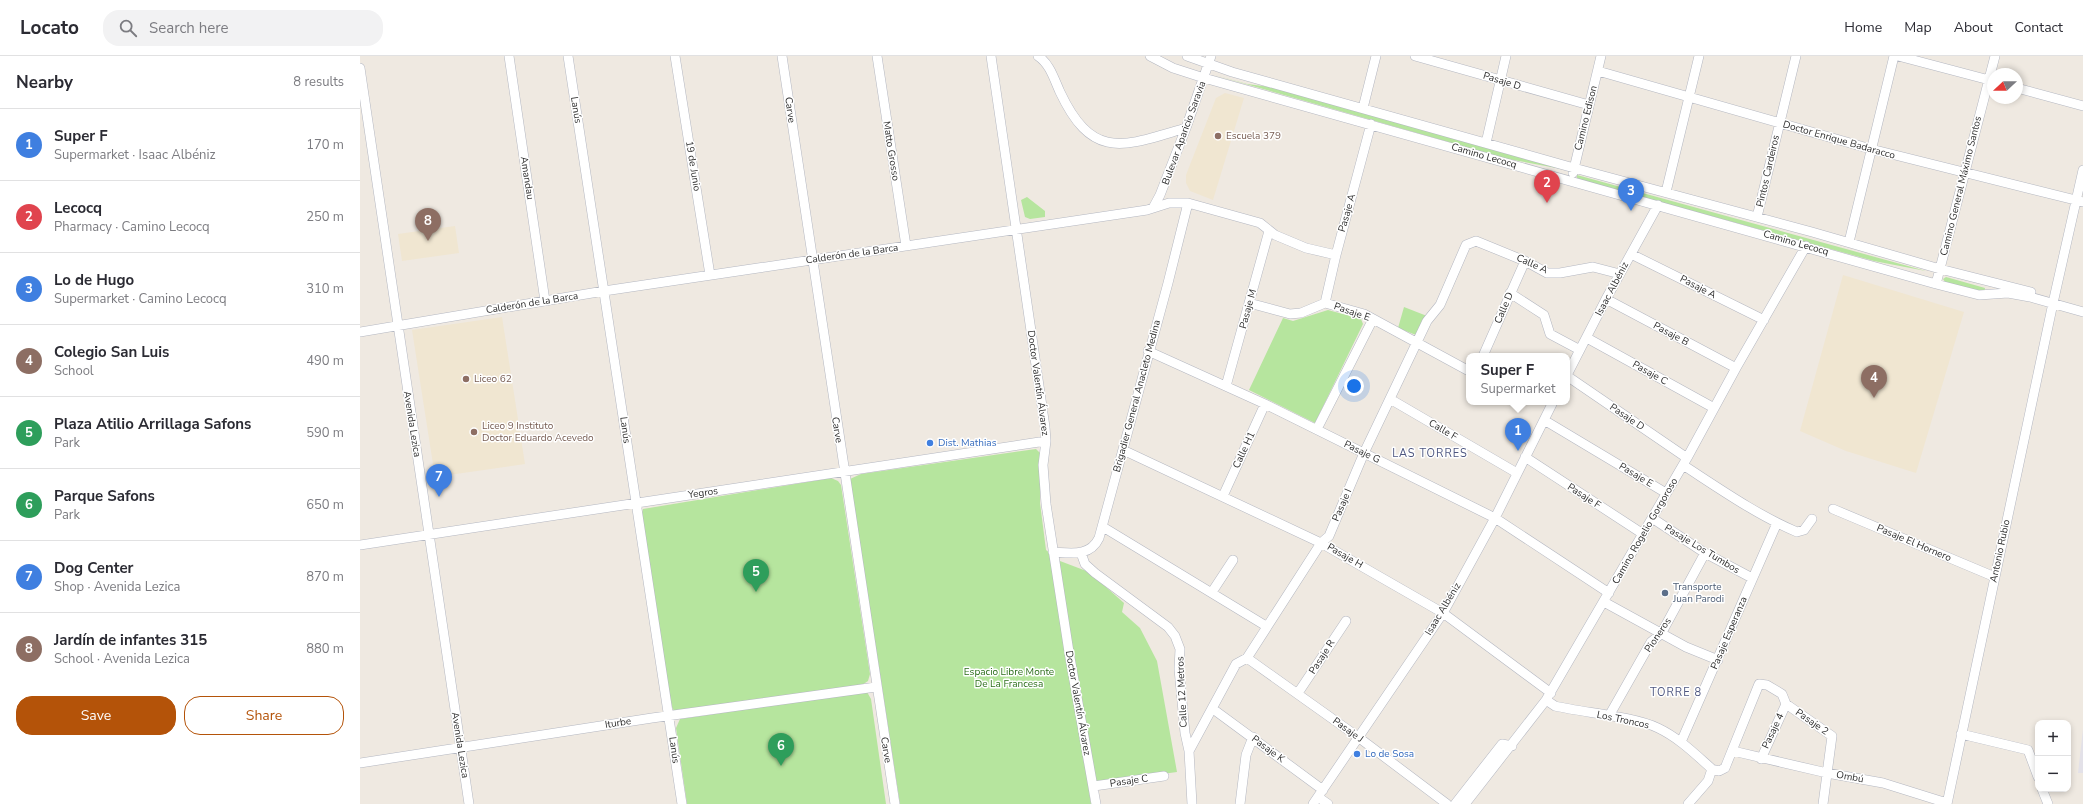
<!DOCTYPE html>
<html lang="en">
<head>
<meta charset="utf-8">
<style>
	:root { --surface:#fff; --page:#f2f2f3; --text:#2b2b33; --muted:#7c7c81; --line:#e1e1e2; --accent:#b45309 }
	body { margin:0; font-family:"Nunito Sans",sans-serif; background:var(--page); color:var(--text) }
	.controls { position:absolute; right:12px; bottom:12px; display:grid; overflow:hidden; border-radius:8px; box-shadow:0 2px 6px #0003 }
	.controls button { width:36px; height:36px; display:grid; place-items:center; padding:0; border:0; border-bottom:1px solid var(--line); background:var(--surface); color:var(--text); font:20px sans-serif }
	.compass { position:absolute; left:1627px; top:12px; width:36px; height:36px; border-radius:50%; background:var(--surface); box-shadow:0 2px 6px #0003; rotate:248deg }
	.you { position:absolute; left:994px; top:330px; width:14px; height:14px; margin:-10px; border:3px solid #fff; border-radius:50%; background:#1a73e8; box-shadow:0 0 0 6px #1a73e833 }
	.badge { display:grid; place-items:center; width:26px; height:26px; border-radius:50%; background:var(--accent); color:#fff; font-size:13px; font-weight:700 }
	.pin { position:absolute; translate:-50% -33px; filter:drop-shadow(0 1px 2px #0008) }
	.pin::after { content:''; position:absolute; top:21px; width:14px; height:12px; background:inherit; clip-path:polygon(0 0,100% 0,50% 100%) }
	.popup { position:absolute; left:1106px; top:297px; width:104px; height:52px; box-sizing:border-box; display:grid; place-content:center; border-radius:8px; background:var(--surface); filter:drop-shadow(0 1px 3px #0005); font-size:13px; white-space:nowrap; color:var(--muted) }
	.popup b { font-size:15px; color:var(--text) }
	.popup::after { content:''; position:absolute; left:50%; top:100%; margin-left:-8px; border:8px solid transparent; border-top-color:var(--surface) }
	.list { margin:0; padding:0; list-style:none }
	h2 { display:flex; justify-content:space-between; align-items:center; height:52px; margin:0; padding:0 16px; font-size:17px }
	h2 small { font-size:13px; font-weight:400; color:var(--muted) }
	.list li { display:grid; grid-template-columns:26px 1fr auto; gap:12px; align-items:center; box-sizing:border-box; height:72px; padding:0 16px; border-top:1px solid var(--line) }
	.list b { display:block; font-size:15px; white-space:nowrap }
	.list p { margin:0; font-size:13px; white-space:nowrap; color:var(--muted) }
	.list em { font-size:13px; font-style:normal; color:var(--muted) }
	.actions { display:flex; gap:8px; padding:12px 16px }
	.actions a { flex:1; padding:9px 0; border:1px solid var(--accent); border-radius:16px; text-align:center; font-size:14px; color:var(--accent) }
	.actions .main { background:var(--accent); color:#fff }
	.icon { flex:none; width:22px; height:22px; fill:none; stroke:currentColor; stroke-width:2; stroke-linecap:round; stroke-linejoin:round }
	.map { position:relative; flex:none; width:1723px; height:748px; overflow:hidden }
	header { display:flex; align-items:center; gap:24px; box-sizing:border-box; height:56px; padding:0 20px; background:var(--surface); border-bottom:1px solid var(--line) }
	header strong { font-size:19px }
	nav { display:flex; gap:22px; margin-inline-start:auto; font-size:14px }
	.search { width:280px; height:36px; background:var(--page); display:flex; align-items:center; gap:10px; box-sizing:border-box; padding:0 14px; border-radius:16px; color:var(--muted); font-size:15px }
	main { display:flex }
	aside { flex:1; background:var(--surface) }
	.map>svg:first-child { display:block }
</style>
</head>
<body>
<header>
<strong>Locato</strong>
<div class="search"><svg class="icon" aria-label="search" viewBox="0 0 24 24"><circle cx="10" cy="10" r="6"/><path d="M15 15l6 6"/></svg>Search here</div>
<nav><a>Home</a><a>Map</a><a>About</a><a>Contact</a></nav>
</header>
<main>
<aside>
<h2>Nearby<small>8 results</small></h2>
<ul class="list">
<li><span class="badge" style="background:#3f7fe0">1</span><div><b>Super F</b><p>Supermarket · Isaac Albéniz</p></div><em>170 m</em></li>
<li><span class="badge" style="background:#e0444e">2</span><div><b>Lecocq</b><p>Pharmacy · Camino Lecocq</p></div><em>250 m</em></li>
<li><span class="badge" style="background:#3f7fe0">3</span><div><b>Lo de Hugo</b><p>Supermarket · Camino Lecocq</p></div><em>310 m</em></li>
<li><span class="badge" style="background:#8d6e63">4</span><div><b>Colegio San Luis</b><p>School</p></div><em>490 m</em></li>
<li><span class="badge" style="background:#2e9e5b">5</span><div><b>Plaza Atilio Arrillaga Safons</b><p>Park</p></div><em>590 m</em></li>
<li><span class="badge" style="background:#2e9e5b">6</span><div><b>Parque Safons</b><p>Park</p></div><em>650 m</em></li>
<li><span class="badge" style="background:#3f7fe0">7</span><div><b>Dog Center</b><p>Shop · Avenida Lezica</p></div><em>870 m</em></li>
<li><span class="badge" style="background:#8d6e63">8</span><div><b>Jardín de infantes 315</b><p>School · Avenida Lezica</p></div><em>880 m</em></li>
</ul>
<div class="actions"><a class="main">Save</a><a>Share</a></div>
</aside>
<div class="map">
<svg width="1723" height="748" viewBox="0 0 1723 748">
	<rect width="100%" height="100%" fill="#efe9e1"/>
	<path fill="#e3e1e8" d="M1723,673V717H1718Z"/>
	<path fill="#f0e6d1" d="M865,37L884,42L853,144L830,135L826,127V119L856,42Z
		M95,170L99,197L42,205L38,178Z
		M1483,219L1604,256L1556,417L1486,395L1440,375Z
		M142,261L165,408L75,421L52,274Z"/>
	<path fill="#b6e59e" d="M854,19L887,28L911,31L1207,114L1148,103Z
		M1217,119L1566,215L1514,205L1217,123Z
		M667,141L685,155V161L670,163L665,161L661,144Z
		M1586,221L1625,232L1624,237L1585,226L1583,223Z
		M1044,251L1067,260L1056,279L1038,272Z
		M968,254L1001,263L1003,268L955,367L889,334L923,262L933,265Z
		M676,393L680,397V447L686,494L700,505L729,516L764,547L762,556L780,572L797,605L817,716L728,728L731,748H540L490,423L501,418Z
		M471,422L478,425L481,429L510,618L508,625L502,629L314,655L311,649L282,457L283,453Z
		M507,636L511,643L526,748H327L316,672L320,663Z"/>
	<g fill="none" stroke-linecap="round" stroke-linejoin="round">
		<defs>
			<path id="minor" d="M149,0L185,245
				M208,0L322,748
				M315,0L350,219
				M422,0L535,748
				M517,0L546,190
				M631,0L685,371L686,385L683,409L686,448L709,596L736,748
				M678,0C690,8 694,23 700,36C733,106 764,90 826,72
				M790,0L813,12L844,22L1576,228L1619,239L1648,237L1670,241L1723,256
				M827,0L872,16L1214,112L1452,176L1580,213L1671,236
				M1055,0L1229,49
				M1538,0L1633,25
				M0,12L109,748
				M1238,15L1511,93L1723,146
				M1657,32L1723,50
				M1003,52L1016,0
				M1126,87L1146,0
				M1213,117L1241,0
				M1306,136L1339,0
				M793,152L800,139L826,72L851,0
				M1397,161L1436,0
				M1489,186L1534,0
				M1271,198L1404,264
				M1576,228L1635,0
				M1150,237L1184,259L1190,278L1220,294
				M1246,243L1376,312
				M889,247L930,258L941,257L965,247L1004,258L1109,315
				M965,247L976,199L1011,68
				M0,276L244,235L787,154L809,147H828L900,167L915,179L946,192L976,199
				M1227,282L1354,352
				M788,295L905,348L1135,462L1249,537
				M1123,300L1165,205
				M1207,319L1246,243L1298,149
				M1207,320L1327,402
				M866,330L909,175
				M1030,343L1157,417
				M1184,364L1306,437
				M957,373L1013,263
				M763,394L961,487L1083,557L1191,637
				M1165,401L1283,478
				M1323,409C1360,433 1397,459 1437,476L1444,474L1452,463
				M863,440L905,348
				M1473,453L1635,521
				M1292,462L1345,497L1392,522
				M743,471L906,570
				M0,489L686,385
				M693,496C711,497 730,501 739,482L808,227L828,147
				M721,497L725,508L735,517L808,571L815,580L820,593L819,613L825,677L829,695L832,748
				M852,536L873,504
				M1244,546L1326,591L1358,604
				M887,602L998,681L1087,748
				M938,637L986,565
				M1186,644L1195,650C1225,657 1272,660 1298,672C1319,682 1335,698 1352,713L1359,715L1365,712L1367,707L1399,628L1407,629L1422,638L1426,648L1472,680L1463,748
				M853,653L963,734
				M1249,660L1291,586L1301,578L1345,497
				M1601,678L1668,694L1678,721
				M1321,686L1417,467
				M829,695L876,608L887,602L961,487L969,480L1004,397L1067,265L1080,249L1106,189L1116,185L1165,205L1187,217H1200L1233,211L1260,218
				M1373,695L1467,717L1523,727L1587,747
				M1401,703L1426,648
				M0,707L292,662L516,631
				M734,730L804,720
				M1682,733L1688,748
				M958,741L968,748
				M880,748L886,699L893,681
				M953,748L1083,557L1135,462L1193,346
				M1095,748L1142,688L1152,690
				M1105,748L1186,644L1327,402L1376,312L1446,190
				M1328,748L1348,725L1352,713
				M1587,748L1693,247L1723,114"/>
		</defs>
		<use href="#minor" stroke="#b4b7c1" stroke-width="10"/>
		<use href="#minor" stroke="#fff" stroke-width="9"/>
	</g>
	<g fill="#8d6e63" stroke="#fff" stroke-width="1.5">
		<circle cx="858" cy="80" r="4"/>
		<circle cx="106" cy="323" r="4"/>
		<circle cx="114" cy="376" r="4"/>
	</g>
	<g fill="#3f7fe0" stroke="#fff" stroke-width="1.5">
		<circle cx="570" cy="387" r="4"/>
		<circle cx="997" cy="698" r="4"/>
	</g>
	<circle fill="#5c6f8a" stroke="#fff" stroke-width="1.5" cx="1305" cy="537" r="4"/>
	<g text-anchor="middle" dominant-baseline="central" stroke-width="3" stroke-linejoin="round" paint-order="stroke">
		<g font-size="10" fill="#2e2e2e" stroke="#fff">
			<text transform="translate(1142 25) rotate(17)">Pasaje D</text>
			<text transform="translate(216 54) rotate(81)">Lanús</text>
			<text transform="translate(430 54) rotate(82)">Carve</text>
			<text transform="translate(1226 62) rotate(-76)">Camino Edison</text>
			<text transform="translate(824 77) rotate(-70)">Bulevar Aparicio Saravia</text>
			<text transform="translate(1479 84) rotate(16)">Doctor Enrique Badaracco</text>
			<text transform="translate(531 95) rotate(81)">Matto Grosso</text>
			<text transform="translate(1124 100) rotate(16)">Camino Lecocq</text>
			<text transform="translate(333 110) rotate(81)">19 de Junio</text>
			<text transform="translate(1408 115) rotate(-77)">Pintos Cardeiros</text>
			<text transform="translate(167 122) rotate(81)">Amandau</text>
			<text transform="translate(1601 130) rotate(-76)">Camino General Máximo Santos</text>
			<text transform="translate(987 157) rotate(-74)">Pasaje A</text>
			<text transform="translate(1436 187) rotate(16)">Camino Lecocq</text>
			<text transform="translate(492 198) rotate(-8)">Calderón de la Barca</text>
			<text transform="translate(1172 208) rotate(24)">Calle A</text>
			<text transform="translate(1338 231) rotate(27)">Pasaje A</text>
			<text transform="translate(1252 233) rotate(-62)">Isaac Albéniz</text>
			<text transform="translate(172 247) rotate(-9)">Calderón de la Barca</text>
			<text transform="translate(1144 252) rotate(-67)">Calle D</text>
			<text transform="translate(888 253) rotate(-75)">Pasaje M</text>
			<text transform="translate(992 256) rotate(19)">Pasaje E</text>
			<text transform="translate(1311 278) rotate(28)">Pasaje B</text>
			<text transform="translate(1290 317) rotate(29)">Pasaje C</text>
			<text transform="translate(678 327) rotate(82)">Doctor Valentín Álvarez</text>
			<text transform="translate(777 340) rotate(-75)">Brigadier General Anacleto Medina</text>
			<text transform="translate(1267 361) rotate(34)">Pasaje D</text>
			<text transform="translate(52 368) rotate(81)">Avenida Lezica</text>
			<text transform="translate(265 374) rotate(82)">Lanús</text>
			<text transform="translate(477 374) rotate(81)">Carve</text>
			<text transform="translate(1083 374) rotate(30)">Calle F</text>
			<text transform="translate(884 394) rotate(-65)">Calle H1</text>
			<text transform="translate(1002 396) rotate(26)">Pasaje G</text>
			<text transform="translate(1276 419) rotate(31)">Pasaje E</text>
			<text transform="translate(343 437) rotate(-8)">Yegros</text>
			<text transform="translate(1224 440) rotate(33)">Pasaje F</text>
			<text transform="translate(982 449) rotate(-67)">Pasaje I</text>
			<text transform="translate(1285 475) rotate(-60)">Camino Rogelio Gorgoroso</text>
			<text transform="translate(1554 487) rotate(23)">Pasaje El Hornero</text>
			<text transform="translate(1342 493) rotate(31)">Pasaje Los Tumbos</text>
			<text transform="translate(1640 495) rotate(-78)">Antonio Rubio</text>
			<text transform="translate(985 500) rotate(30)">Pasaje H</text>
			<text transform="translate(1083 553) rotate(-59)">Isaac Albéniz</text>
			<text transform="translate(1369 577) rotate(-67)">Pasaje Esperanza</text>
			<text transform="translate(1298 579) rotate(-56)">Pioneros</text>
			<text transform="translate(962 601) rotate(-57)">Pasaje R</text>
			<text transform="translate(822 636) rotate(-93)">Calle 12 Metros</text>
			<text transform="translate(718 647) rotate(80)">Doctor Valentín Álvarez</text>
			<text transform="translate(1263 664) rotate(12)">Los Troncos</text>
			<text transform="translate(1452 666) rotate(35)">Pasaje 2</text>
			<text transform="translate(258 667) rotate(-9)">Iturbe</text>
			<text transform="translate(988 674) rotate(36)">Pasaje J</text>
			<text transform="translate(1413 675) rotate(-65)">Pasaje 4</text>
			<text transform="translate(100 689) rotate(81)">Avenida Lezica</text>
			<text transform="translate(908 693) rotate(37)">Pasaje K</text>
			<text transform="translate(314 694) rotate(82)">Lanús</text>
			<text transform="translate(526 694) rotate(81)">Carve</text>
			<text transform="translate(1490 721) rotate(10)">Ombú</text>
			<text transform="translate(769 725) rotate(-8)">Pasaje C</text>
		</g>
		<g font-size="10" fill="#785e54" stroke="#fff" text-anchor="start">
			<text x="866" y="80">Escuela 379</text>
			<text x="114" y="323">Liceo 62</text>
			<text x="122" y="370">Liceo 9 Instituto<tspan x="122" dy="12">Doctor Eduardo Acevedo</tspan></text>
		</g>
		<g font-size="10" fill="#366cbe" stroke="#fff" text-anchor="start">
			<text x="578" y="387">Dist. Mathias</text>
			<text x="1005" y="698">Lo de Sosa</text>
		</g>
		<g font-size="10" fill="#4e5e75" stroke="#fff" text-anchor="start">
			<text x="1313" y="531">Transporte<tspan x="1313" dy="12">Juan Parodi</tspan></text>
		</g>
		<g font-size="10" fill="#2c6e1b" stroke="#fff">
			<text x="649" y="616">Espacio Libre Monte<tspan x="649" dy="12">De La Francesa</tspan></text>
		</g>
		<g font-size="11" letter-spacing="1" fill="#4d5680" stroke="#fff">
			<text x="1070" y="397">LAS TORRES</text>
			<text x="1316" y="636">TORRE 8</text>
		</g>
	</g>
</svg>
<div class="controls">
<button>+</button>
<button>−</button>
</div>
<svg class="compass" viewBox="-18 -18 36 36"><path d="M0-13l5 13h-10z" fill="#e53935"/><path d="M0 13l5-13h-10z" fill="#7c7c81"/></svg>
<div class="you"></div>
<div class="pin badge" style="left:1158px;top:395px;background:#3f7fe0">1</div>
<div class="popup"><b>Super F</b>Supermarket</div>
<div class="pin badge" style="left:1187px;top:147px;background:#e0444e">2</div>
<div class="pin badge" style="left:1271px;top:155px;background:#3f7fe0">3</div>
<div class="pin badge" style="left:1514px;top:342px;background:#8d6e63">4</div>
<div class="pin badge" style="left:396px;top:536px;background:#2e9e5b">5</div>
<div class="pin badge" style="left:421px;top:710px;background:#2e9e5b">6</div>
<div class="pin badge" style="left:79px;top:441px;background:#3f7fe0">7</div>
<div class="pin badge" style="left:68px;top:185px;background:#8d6e63">8</div>
</div>
</main>
</body>
</html>
